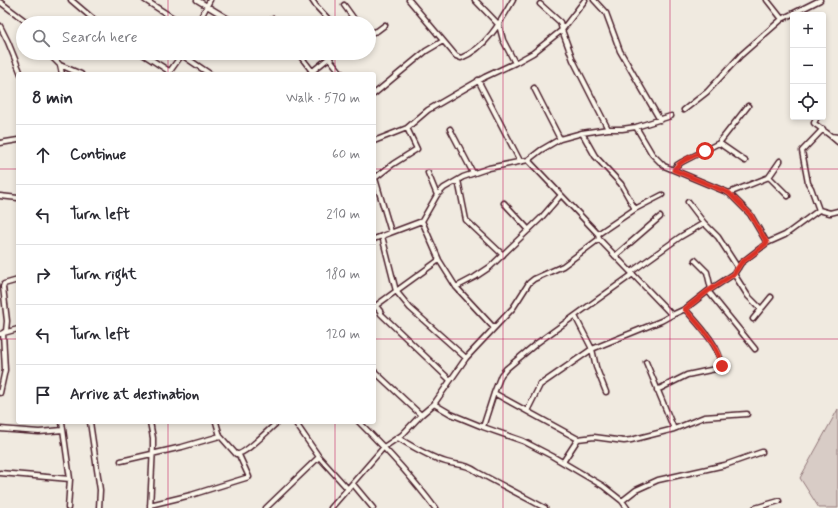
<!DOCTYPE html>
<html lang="en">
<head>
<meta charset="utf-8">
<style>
	:root { --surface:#fff; --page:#f2f2f3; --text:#2b2b33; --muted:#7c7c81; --line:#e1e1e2 }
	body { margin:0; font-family:Mynerve,sans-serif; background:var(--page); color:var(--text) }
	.controls { position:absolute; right:12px; top:12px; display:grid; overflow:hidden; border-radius:4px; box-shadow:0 2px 6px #0003 }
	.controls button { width:36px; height:36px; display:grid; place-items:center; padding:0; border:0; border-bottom:1px solid var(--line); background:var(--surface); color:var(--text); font:20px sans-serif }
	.stop { position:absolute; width:12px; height:12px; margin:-9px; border:3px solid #d93025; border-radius:50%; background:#fff }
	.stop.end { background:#d93025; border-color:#fff; box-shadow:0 1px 4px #0008 }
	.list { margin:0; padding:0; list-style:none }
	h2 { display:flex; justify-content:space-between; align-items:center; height:52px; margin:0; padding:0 16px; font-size:17px }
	h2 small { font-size:13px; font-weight:400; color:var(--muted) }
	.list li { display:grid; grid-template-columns:26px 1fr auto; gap:12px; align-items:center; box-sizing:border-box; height:60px; padding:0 16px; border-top:1px solid var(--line) }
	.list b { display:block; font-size:15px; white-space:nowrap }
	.list em { font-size:13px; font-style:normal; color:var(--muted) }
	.icon { flex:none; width:22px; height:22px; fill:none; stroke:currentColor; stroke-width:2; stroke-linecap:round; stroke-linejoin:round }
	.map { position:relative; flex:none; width:838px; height:508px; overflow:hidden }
	.search { position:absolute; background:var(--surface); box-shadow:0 2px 6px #0003; left:16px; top:16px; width:360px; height:44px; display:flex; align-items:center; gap:10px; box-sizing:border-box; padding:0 14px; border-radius:22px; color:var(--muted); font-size:15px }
	.panel { position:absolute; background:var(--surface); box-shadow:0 2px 6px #0003; left:16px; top:72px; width:360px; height:352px; border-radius:4px }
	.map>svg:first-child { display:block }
</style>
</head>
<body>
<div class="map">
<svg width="838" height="508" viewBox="0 0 838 508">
	<rect width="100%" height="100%" fill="#f0eae0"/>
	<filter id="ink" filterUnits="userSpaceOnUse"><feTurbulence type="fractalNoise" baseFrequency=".025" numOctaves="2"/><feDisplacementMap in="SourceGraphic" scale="8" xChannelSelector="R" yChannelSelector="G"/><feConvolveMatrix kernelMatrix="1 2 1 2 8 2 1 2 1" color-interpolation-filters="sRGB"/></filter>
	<g filter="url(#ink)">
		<path fill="#d8ccc6" stroke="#917678" d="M838,409V508H819L800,478Z"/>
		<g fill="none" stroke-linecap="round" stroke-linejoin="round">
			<defs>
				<path id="street" d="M71,0L98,23
					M145,0L181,23
					M197,0L235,23
					M312,0L316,6L332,23
					M409,0L456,56L461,58C486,48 500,23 513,0
					M475,0L499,25L503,40L515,63
					M594,0L606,13L620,51L660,120
					M767,0L782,19
					M0,2L28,23
					M540,4L560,22L562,30L573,60L608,129
					M344,5L357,23
					M273,19L275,23
					M198,23L210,0
					M0,26L8,42L21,74
					M369,33L377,31L385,25
					M48,53L60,65L81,74
					M141,53L169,71
					M298,53L312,71
					M182,55L210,74
					M329,58L342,74
					M60,65L62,74
					M168,74L183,53
					M309,74L335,53
					M478,80L520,161
					M534,88L560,139
					M374,94L426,51L443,41
					M684,110L707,92L741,55L782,19L820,0
					M816,119L814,123L815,124L831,136L838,137
					M636,127L652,154L664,166L729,193L750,214L767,243
					M450,129L473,173
					M582,133L595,156L621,184L635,209
					M831,136L838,142
					M374,141L407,128
					M0,143L18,140
					M719,143L745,161
					M528,160L598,234L599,239L672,315
					M674,170L677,165L682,162L719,143L748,106
					M428,173L437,195
					M374,175L391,232
					M769,177L788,196
					M375,178L393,164L417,149L407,128L428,110L485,77L515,63L533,53L562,30L585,0
					M458,180L466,220L503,255
					M729,193L769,177L780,161
					M0,196L18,198
					M688,202L704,223L718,237L738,268
					M504,203L529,230
					M819,210L811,188L808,183L802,151L823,129
					M422,221L439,260L456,287L494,328
					M598,234L635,209L662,195
					M382,236L396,291L410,308L466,358
					M374,239L422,221L437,195L444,188L463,177L489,168L528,160L541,150L560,139L582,133L608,129H622L636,127L671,116
					M615,256L660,217
					M695,260L707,272L711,289
					M631,272L680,237L704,223
					M734,274L748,296L761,309
					M456,287L475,277L490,267L541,218L561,195
					M708,291L755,349
					M376,306L380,311L381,314L450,380
					M374,307L439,260
					M575,316L592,349L596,367L606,392
					M753,319L771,297
					M0,334L18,329
					M646,362L674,429
					M374,371L421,415
					M657,390L687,375L720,368L722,366C719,345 699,325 685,309
					M0,393L5,370L3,333L6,331L7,321L3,287L4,284L18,280
					M494,393L578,439
					M434,404L451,414L483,427L523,441L552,456L603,486L622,501L627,508
					M527,411L540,385L592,349L661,321L672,315L685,309L708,291L734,274L741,263L767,243L785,235L819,210L830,213L838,211
					M62,422L70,479L68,508
					M90,422L100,490L99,508
					M150,422L153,438V446L150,508
					M216,422L220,436L236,454C244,456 270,428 278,422
					M295,422L319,457L348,489
					M359,422C386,449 412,477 435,508
					M483,427L494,393L501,375L506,369L537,343L633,274
					M0,429L39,432L63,430
					M398,438C413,447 429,457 446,462C460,466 465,463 479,473L545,508
					M121,461L182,447L220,436
					M563,462L578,439L594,437L624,441L631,440L674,429L704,417L747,414
					M0,473L70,479
					M353,484L373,508
					M622,501L636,490L658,480L725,465L762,452
					M150,505L191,495L249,477L239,455
					M266,508L319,457
					M331,508L384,447L402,435L421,415L434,404L466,358L513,308L529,283L534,279L563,266L599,239
					M755,508L779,501"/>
			</defs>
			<use href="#street" stroke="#4a1f2b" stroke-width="7"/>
			<use href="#street" stroke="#fbf7ec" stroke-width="4"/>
		</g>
	</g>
	<g fill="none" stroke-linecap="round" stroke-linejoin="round" filter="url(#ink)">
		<path stroke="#d93025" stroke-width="5" d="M705,151C694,156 680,160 674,170L729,193L750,214L767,243L741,263L734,274L708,291L685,309C699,325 719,345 722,366"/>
	</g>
	<path fill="none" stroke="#c2185b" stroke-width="1" stroke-opacity="0.55" d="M168,0V23M335,0V23M503,0V508M670,0V508M168,53V74M335,53V74M0,169H18M374,169H838M0,339H18M374,339H838M168,422V508M335,422V508"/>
</svg>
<div class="controls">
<button>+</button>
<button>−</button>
<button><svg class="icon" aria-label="locate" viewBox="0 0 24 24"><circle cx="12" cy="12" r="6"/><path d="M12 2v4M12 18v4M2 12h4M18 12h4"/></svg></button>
</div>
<div class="stop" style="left:705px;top:151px"></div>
<div class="stop end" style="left:722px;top:366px"></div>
<div class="search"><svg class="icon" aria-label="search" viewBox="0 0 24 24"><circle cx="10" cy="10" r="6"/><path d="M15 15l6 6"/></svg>Search here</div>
<section class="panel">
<h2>8 min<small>Walk · 570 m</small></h2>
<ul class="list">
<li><svg class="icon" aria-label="ahead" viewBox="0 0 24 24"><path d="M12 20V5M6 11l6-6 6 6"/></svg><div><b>Continue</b></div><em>60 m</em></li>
<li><svg class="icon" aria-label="left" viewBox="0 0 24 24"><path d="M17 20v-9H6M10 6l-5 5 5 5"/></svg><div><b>Turn left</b></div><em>210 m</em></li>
<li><svg class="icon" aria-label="right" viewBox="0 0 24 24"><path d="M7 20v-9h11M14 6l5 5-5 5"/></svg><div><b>Turn right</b></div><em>180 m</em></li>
<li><svg class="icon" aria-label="left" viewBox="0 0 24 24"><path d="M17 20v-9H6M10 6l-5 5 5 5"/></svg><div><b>Turn left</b></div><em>120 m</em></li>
<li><svg class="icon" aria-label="arrive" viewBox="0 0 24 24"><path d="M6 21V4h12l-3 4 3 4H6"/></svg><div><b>Arrive at destination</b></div></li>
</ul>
</section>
</div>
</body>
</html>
